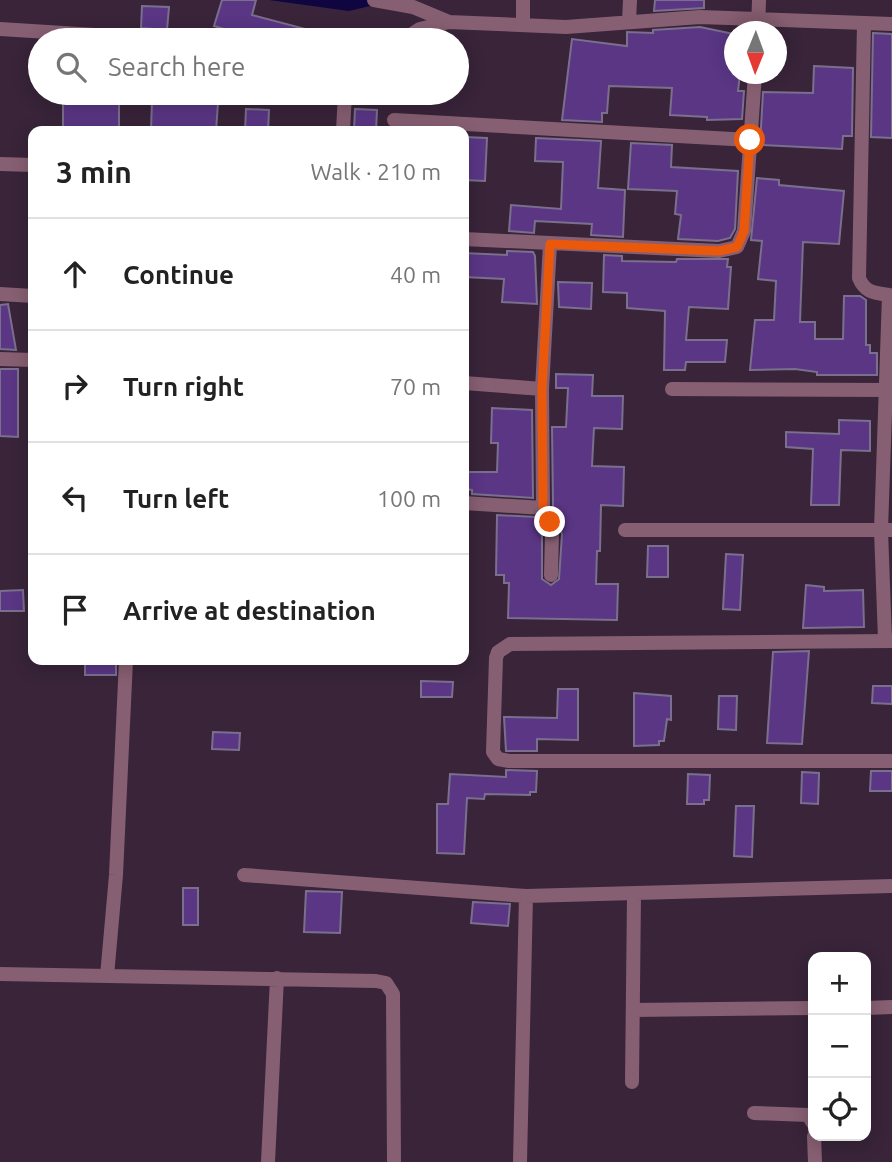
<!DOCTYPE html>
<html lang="en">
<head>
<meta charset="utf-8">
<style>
	:root { --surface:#fff; --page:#f2f2f2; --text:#222; --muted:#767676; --line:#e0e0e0 }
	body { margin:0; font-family:Ubuntu,sans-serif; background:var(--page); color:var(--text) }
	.controls { position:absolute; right:21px; bottom:21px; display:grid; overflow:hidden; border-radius:14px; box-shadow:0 4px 18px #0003 }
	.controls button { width:63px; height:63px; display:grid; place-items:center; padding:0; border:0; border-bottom:2px solid var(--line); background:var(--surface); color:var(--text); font:35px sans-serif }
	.compass { position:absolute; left:724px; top:21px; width:63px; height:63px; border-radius:50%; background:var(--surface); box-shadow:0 4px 18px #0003; rotate:181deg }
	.stop { position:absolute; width:21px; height:21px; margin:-16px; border:5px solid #ea580c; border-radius:50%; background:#fff }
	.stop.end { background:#ea580c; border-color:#fff; box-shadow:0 2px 7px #0008 }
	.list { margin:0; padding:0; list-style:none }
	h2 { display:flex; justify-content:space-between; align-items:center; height:91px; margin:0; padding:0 28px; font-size:30px }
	h2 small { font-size:23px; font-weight:400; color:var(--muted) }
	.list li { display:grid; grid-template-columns:46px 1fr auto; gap:21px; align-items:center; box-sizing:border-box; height:112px; padding:0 28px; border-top:2px solid var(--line) }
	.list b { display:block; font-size:26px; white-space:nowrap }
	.list em { font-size:23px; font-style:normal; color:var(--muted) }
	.icon { flex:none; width:38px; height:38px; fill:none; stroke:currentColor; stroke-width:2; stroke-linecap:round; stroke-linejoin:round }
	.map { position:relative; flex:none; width:892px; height:1162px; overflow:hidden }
	.search { position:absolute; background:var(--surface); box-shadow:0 4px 18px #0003; left:28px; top:28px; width:441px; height:77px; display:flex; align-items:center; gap:18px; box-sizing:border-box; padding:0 24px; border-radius:38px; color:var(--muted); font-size:26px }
	.panel { position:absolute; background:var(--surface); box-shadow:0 4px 18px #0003; left:28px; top:126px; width:441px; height:539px; border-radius:14px }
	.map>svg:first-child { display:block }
</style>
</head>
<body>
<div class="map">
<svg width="892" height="1162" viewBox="0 0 892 1162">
	<rect width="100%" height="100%" fill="#39243a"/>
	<path fill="#0f0540" d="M269,0H395L349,11Z"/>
	<path fill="#5a3685" stroke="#7a6f8d" stroke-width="2" d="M222,0H256L252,15L328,35V40H261L214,26Z
		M655,0H704V8L654,11Z
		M142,6L169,7L167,30L141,28Z
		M700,27L734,34V74H740L738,91H744L742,119L707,120V117L670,115L672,88L609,86L607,113H602V122L562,120L572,39L627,46V32L653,33V30Z
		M873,33L892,34V138L871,137Z
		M814,66L853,68L852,136H843L842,149L760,145L763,92L813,93Z
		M63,93H119V131H63Z
		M152,100L218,103L216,131H151Z
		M246,109L269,110L268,131H245Z
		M355,109L377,110L376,131H354Z
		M464,137L487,138L485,181L464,180Z
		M536,138L601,141L598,188L625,190L623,237L591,235L592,224L535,221L534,233L509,231L511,205L561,209L563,162L535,161Z
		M631,143L672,145L671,167L738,171L735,229L730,238L718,241L678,239L681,215L675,214L677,191L628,189Z
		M757,178L779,180V185L844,191L839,244L803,242L800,322H815V339H843L844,296H860L866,300V345H870V353H877V375H817V372L795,369L750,370L755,320H774L776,281L758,279L762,241L751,240Z
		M507,251L533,252L535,256L537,304L502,302L504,279L464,277V253L507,255Z
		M604,255L622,256V261L676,262L677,259H728L727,267H731L728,309L689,307L686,340H727L725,362H686L685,370H664L665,311L627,308V293L603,292Z
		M558,282L592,283L591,309L559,307Z
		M8,304L16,350L0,349V305Z
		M0,369H18V437L0,436Z
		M556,374L593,375L592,396H623L622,429L594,428L592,466L624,467L623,506L601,505L600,551H597L596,584H618L617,620L508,618L509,583H504V575H496L497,515L536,517L542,536V579L551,585L559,579L562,534L553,506L552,427H566L568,388H556Z
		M492,408L532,410L533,498L472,494V490L464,489V472H497L498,443H491Z
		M839,420L870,421V451L841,450L839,505H811L813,449L786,447V432L839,434Z
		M648,546H668V577H647Z
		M726,554L743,555L740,610L723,609Z
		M806,585L824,587V591L863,590L864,627L803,628Z
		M23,590L24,611H0V591Z
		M809,651L802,744L767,743L773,652Z
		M85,660H116V675H85Z
		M421,681L453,682L452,697H421Z
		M873,686H892V704L872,703Z
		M558,689H578V740L537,739V751H506L504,717L557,718Z
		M634,693L671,696V720L667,719L664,741H659V745L634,746Z
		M719,696H737L736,730L718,729Z
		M213,732L240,733L239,750L212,749Z
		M506,770L537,771L536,792H530V795L485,794L484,799L467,798L464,854L437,853V804H448L450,774L506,777Z
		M871,771H892V791H870Z
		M802,772L819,773L818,804L801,803Z
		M688,774L710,775L709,800H704V804H687Z
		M736,806H754L752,857L734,856Z
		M183,888H198V925H183Z
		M306,891L342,892L340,933L304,932Z
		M473,902L510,904L508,926L471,923Z"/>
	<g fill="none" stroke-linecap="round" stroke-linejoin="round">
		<path stroke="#875f72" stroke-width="14" d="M374,0L413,7L449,22
			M629,22L630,0
			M864,23L859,278C865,293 875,293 889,295L881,530L885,640
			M523,25V0
			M0,29L174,40
			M758,32L759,0
			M403,40L420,29L449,22L566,27L700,17L892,24
			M394,120L750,140
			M343,131L345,93
			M0,164L33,165
			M464,239L719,251L737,247L744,231L755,74
			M0,294L33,296
			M0,359L33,360
			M464,383L542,389
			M672,389L891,390
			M464,503L543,508L542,389L550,244
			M543,508L552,534L551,575
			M625,530H892
			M892,641L510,644L498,652L496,658L493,752L498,759L509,761H892
			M244,875L526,896L892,886
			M0,974L376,981L386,983L393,994L394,1162
			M107,976L116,875L126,660
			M866,1008L892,1007
			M633,1010L813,1008
			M632,1082L634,895
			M754,1113L808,1115L813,1123
			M814,1136L815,1162
			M268,1162L277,978
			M520,1162L526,896"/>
	</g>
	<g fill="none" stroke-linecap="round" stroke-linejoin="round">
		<path stroke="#ea580c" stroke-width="9" d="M550,522L543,508L542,389L550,244L719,251L737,247L744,231L750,140"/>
	</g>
</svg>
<div class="controls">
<button>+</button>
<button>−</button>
<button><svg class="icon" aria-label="locate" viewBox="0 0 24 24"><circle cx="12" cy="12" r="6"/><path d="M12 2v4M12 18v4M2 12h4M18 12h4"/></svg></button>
</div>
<svg class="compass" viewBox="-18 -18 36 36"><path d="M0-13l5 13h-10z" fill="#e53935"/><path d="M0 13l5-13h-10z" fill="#767676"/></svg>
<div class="stop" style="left:750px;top:140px"></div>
<div class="stop end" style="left:550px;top:522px"></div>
<div class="search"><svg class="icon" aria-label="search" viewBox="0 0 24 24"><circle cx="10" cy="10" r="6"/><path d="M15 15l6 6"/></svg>Search here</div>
<section class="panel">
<h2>3 min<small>Walk · 210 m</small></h2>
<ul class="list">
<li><svg class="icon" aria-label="ahead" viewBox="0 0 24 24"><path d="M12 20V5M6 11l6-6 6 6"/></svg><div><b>Continue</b></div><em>40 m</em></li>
<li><svg class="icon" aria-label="right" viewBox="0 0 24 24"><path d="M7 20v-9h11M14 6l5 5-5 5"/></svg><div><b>Turn right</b></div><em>70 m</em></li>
<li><svg class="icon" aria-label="left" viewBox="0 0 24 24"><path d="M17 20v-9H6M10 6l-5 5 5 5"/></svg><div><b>Turn left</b></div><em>100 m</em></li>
<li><svg class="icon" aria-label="arrive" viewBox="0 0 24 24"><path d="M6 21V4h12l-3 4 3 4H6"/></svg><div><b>Arrive at destination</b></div></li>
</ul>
</section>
</div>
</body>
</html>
